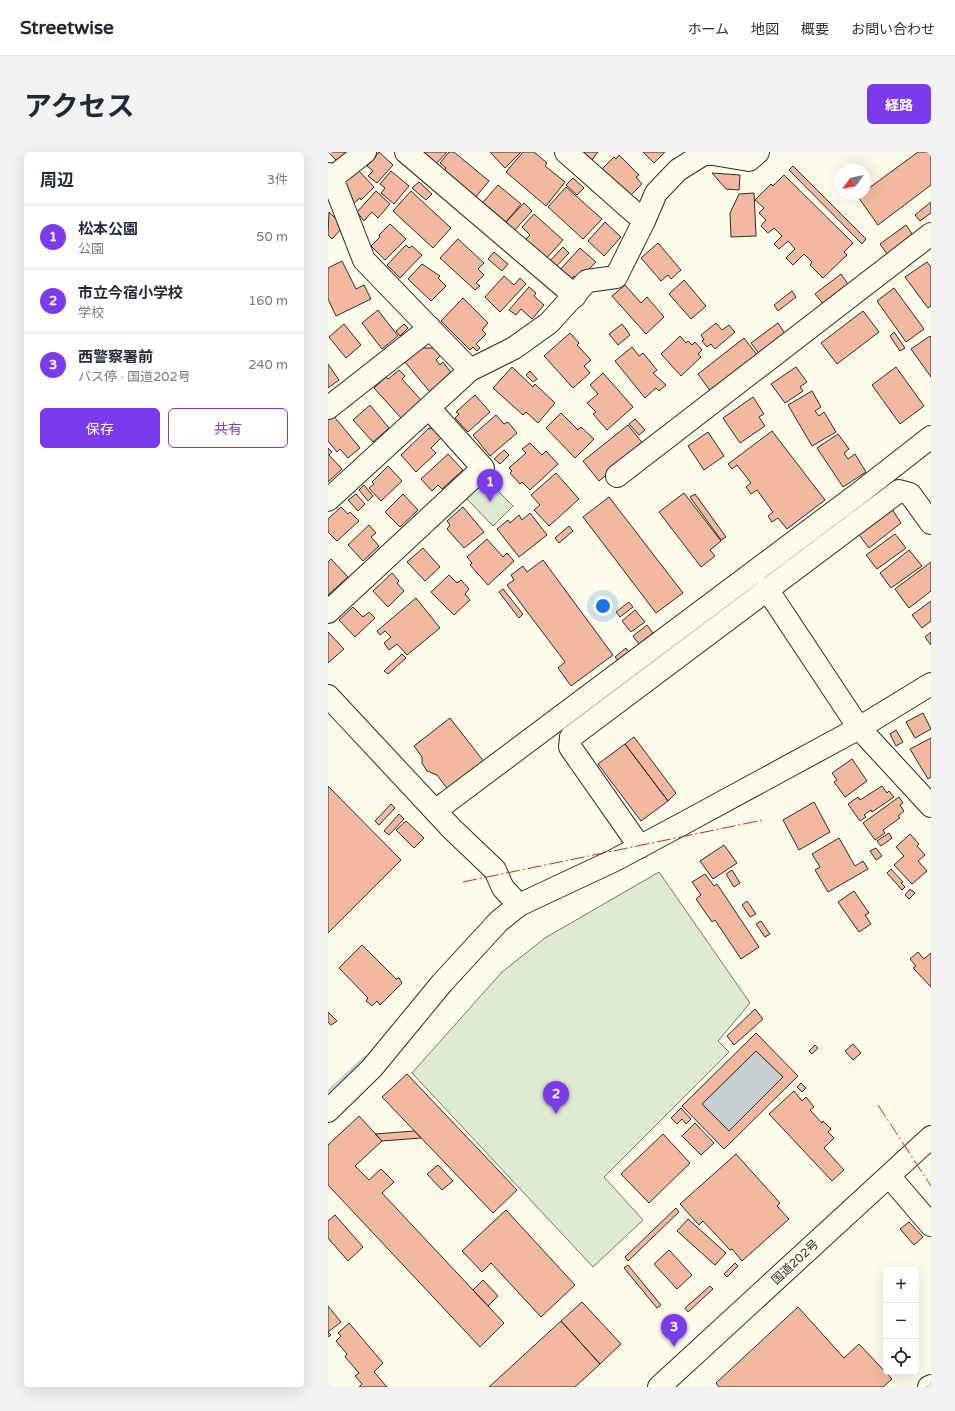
<!DOCTYPE html>
<html lang="ja">
<head>
<meta charset="utf-8">
<style>
	:root { --surface:#fff; --page:#f2f2f3; --text:#1f2937; --muted:#747a83; --line:#e0e1e3; --accent:#7c3aed }
	body { margin:0; font-family:"Varela Round","Noto Sans JP",sans-serif; background:var(--page); color:var(--text) }
	.controls { position:absolute; right:12px; bottom:12px; display:grid; overflow:hidden; border-radius:6px; box-shadow:0 4px 16px #0002 }
	.controls button { width:36px; height:36px; display:grid; place-items:center; padding:0; border:0; border-bottom:1px solid var(--line); background:var(--surface); color:var(--text); font:20px sans-serif }
	.compass { position:absolute; left:507px; top:12px; width:36px; height:36px; border-radius:50%; background:var(--surface); box-shadow:0 4px 16px #0002; rotate:237deg }
	.you { position:absolute; left:275px; top:454px; width:14px; height:14px; margin:-10px; border:3px solid #fff; border-radius:50%; background:#1a73e8; box-shadow:0 0 0 6px #1a73e833 }
	.badge { display:grid; place-items:center; width:26px; height:26px; border-radius:50%; background:var(--accent); color:#fff; font-size:13px; font-weight:700 }
	.pin { position:absolute; translate:-50% -33px; filter:drop-shadow(0 1px 2px #0008) }
	.pin::after { content:''; position:absolute; top:21px; width:14px; height:12px; background:inherit; clip-path:polygon(0 0,100% 0,50% 100%) }
	.list { margin:0; padding:0; list-style:none }
	h2 { display:flex; justify-content:space-between; align-items:center; height:52px; margin:0; padding:0 16px; font-size:17px }
	h2 small { font-size:13px; font-weight:400; color:var(--muted) }
	.list li { display:grid; grid-template-columns:26px 1fr auto; gap:12px; align-items:center; box-sizing:border-box; height:64px; padding:0 16px; border-top:1px solid var(--line) }
	.list b { display:block; font-size:15px; white-space:nowrap }
	.list p { margin:0; font-size:13px; white-space:nowrap; color:var(--muted) }
	.list em { font-size:13px; font-style:normal; color:var(--muted) }
	.actions { display:flex; gap:8px; padding:12px 16px }
	.actions a { flex:1; padding:9px 0; border:1px solid var(--accent); border-radius:6px; text-align:center; font-size:14px; color:var(--accent) }
	.actions .main { background:var(--accent); color:#fff }
	.icon { flex:none; width:22px; height:22px; fill:none; stroke:currentColor; stroke-width:2; stroke-linecap:round; stroke-linejoin:round }
	.map { position:relative; flex:none; width:603px; height:1235px; overflow:hidden; border-radius:6px }
	header { display:flex; align-items:center; gap:24px; box-sizing:border-box; height:56px; padding:0 20px; background:var(--surface); border-bottom:1px solid var(--line) }
	header strong { font-size:19px }
	nav { display:flex; gap:22px; margin-inline-start:auto; font-size:14px }
	.intro { display:flex; align-items:center; justify-content:space-between; box-sizing:border-box; height:96px; padding:0 24px }
	h1 { margin:0; font-size:28px }
	.button { padding:10px 18px; border-radius:6px; background:var(--accent); color:#fff; font-size:14px; font-weight:700 }
	main { display:flex; gap:24px; padding:0 24px }
	aside { flex:1; background:var(--surface); border-radius:6px; box-shadow:0 4px 16px #0002 }
	.map>svg:first-child { display:block }
</style>
</head>
<body>
<header>
<strong>Streetwise</strong>
<nav><a>ホーム</a><a>地図</a><a>概要</a><a>お問い合わせ</a></nav>
</header>
<div class="intro"><h1>アクセス</h1><a class="button">経路</a></div>
<main>
<aside>
<h2>周辺<small>3件</small></h2>
<ul class="list">
<li><span class="badge">1</span><div><b>松本公園</b><p>公園</p></div><em>50 m</em></li>
<li><span class="badge">2</span><div><b>市立今宿小学校</b><p>学校</p></div><em>160 m</em></li>
<li><span class="badge">3</span><div><b>西警察署前</b><p>バス停 · 国道202号</p></div><em>240 m</em></li>
</ul>
<div class="actions"><a class="main">保存</a><a>共有</a></div>
</aside>
<div class="map">
<svg width="603" height="1235" viewBox="0 0 603 1235">
	<rect width="100%" height="100%" fill="#fdfbea"/>
	<path fill="#deebd1" stroke="#74746e" d="M158,327L185,354L165,374L138,346Z
		M331,720L422,851L390,889L401,900L276,1025L315,1068L265,1115L84,921L174,820L217,786Z"/>
	<path fill="#c7d0d0" stroke="#74746e" d="M428,899L455,925L401,979L374,952Z"/>
	<g fill="none" stroke-linecap="round" stroke-linejoin="round">
		<path stroke="#c7d0d0" stroke-width="6" d="M0,942L37,907"/>
	</g>
	<path fill="#f2b8a0" stroke="#2b2b2b" fill-rule="evenodd" d="M0,0H20L10,10Z
		M51,0L65,13L49,31L40,24L45,19L39,14Z
		M92,0H119L107,13Z
		M121,0H126L161,29L146,47L114,21L118,16L112,11Z
		M162,0H193L177,16Z
		M195,0H206L219,11L217,14L237,30L218,54L178,20Z
		M253,0H270L263,9Z
		M315,0H337L326,11Z
		M590,0H603V33L550,73L530,45L537,42V39Z
		M291,3L311,23L308,25L314,32L300,46L272,19L286,5L288,7Z
		M465,14L538,87L534,92L461,18Z
		M30,18L46,35L33,48L32,46L26,51L11,36Z
		M63,19L81,34L66,52L53,41L57,36L52,32Z
		M384,21L412,23L411,38L398,37Z
		M456,23L525,91L516,100L519,103L495,126L482,113L484,110L476,102L465,113L458,106L467,97L460,89L451,97L446,92L454,84L446,76L440,81L433,74L438,68L431,61L436,56L427,48L443,32L445,34Z
		M245,26L256,36L249,43L238,33Z
		M91,30L104,42L98,48L84,36Z
		M170,33L193,52L174,75L151,55Z
		M238,35L274,67L255,87L220,55Z
		M48,39L62,52L50,66L44,60L36,69L29,60Z
		M83,39L123,76L105,96L65,59Z
		M426,41L428,84L403,85L402,61L411,42Z
		M603,50V61L592,69L587,63Z
		M196,51L204,59L185,80L176,72Z
		M1,60L11,70L9,72L14,76L4,87L0,83Z
		M206,62L235,88L215,110L205,94L198,87L202,83L194,75Z
		M277,70L293,85L276,104L260,89Z
		M62,72L78,87L57,108L43,94L52,85L51,83Z
		M578,73L587,86L561,105L552,92Z
		M130,87L156,111L150,117L156,123L148,131L152,134L147,138L112,106Z
		M330,91L353,118L343,127L340,123L333,129L313,106Z
		M78,93L81,96L84,94L94,103L72,126L59,113Z
		M235,95L241,101L222,121L216,115Z
		M252,96L268,110L258,120L256,119L249,126L246,124L240,131L229,121Z
		M166,100L180,112L174,119L160,107Z
		M14,109L28,137L36,133L43,147L8,164L0,147V116Z
		M599,110L603,115V154L600,156L577,125Z
		M94,112L112,124L110,126L118,134L103,149L80,127Z
		M513,122L522,135L497,154L487,142Z
		M176,124L186,133L192,126L198,132L172,160L157,145Z
		M356,128L378,154L363,167L341,142Z
		M297,133L313,151L319,145L336,165L318,182L284,144Z
		M201,135L208,141L206,144L216,153L204,167L193,157L188,163L181,158Z
		M566,136L596,177L578,190L549,149Z
		M464,139L468,145L450,159L446,153Z
		M135,146L160,171L154,178L158,182L148,192L152,196L149,199L145,195L142,198L113,169Z
		M50,158L70,184L54,197L34,171Z
		M535,159L551,180L509,212L493,191Z
		M388,171L394,178L401,173L407,180L387,197L383,192L379,195L374,189L376,188L373,183Z
		M450,171L458,183L432,203L423,191Z
		M16,172L33,193L18,206L1,185Z
		M76,172L80,176L72,184L68,179Z
		M294,172L302,183L290,193L281,182Z
		M566,180L577,196L572,199L562,184Z
		M242,181L251,191L249,193L263,208L256,214L262,221L245,236L216,204Z
		M352,184L358,191L360,189L364,193L367,190L374,198L370,202L373,205L353,224L333,202Z
		M602,184L603,185V225L583,197Z
		M416,186L430,204L383,240L370,222Z
		M304,195L311,204L315,201L329,218L325,221L338,233L331,239L328,236L317,246L287,209Z
		M94,196H105L113,203L108,208L112,213L115,210L124,222L102,240L77,210Z
		M0,212L11,228L0,236Z
		M184,215L205,235L207,232L227,251L210,271L198,260L195,263L165,236Z
		M468,215L479,230L472,235L475,239L457,251L443,232Z
		M568,215L596,254L572,272L544,233Z
		M71,218L77,224L74,227L94,249L74,267L46,236L58,225L60,227Z
		M202,219L209,227L205,230L198,223Z
		M275,221L305,255L279,278L265,262L268,260L259,251L270,242L262,233Z
		M484,239L493,255L487,259L491,264L496,260L508,280L484,294L460,253Z
		M147,243L162,260L140,280L127,266L131,262L128,260Z
		M425,245L436,262L431,265L437,274L412,291L395,266Z
		M42,253L61,276L45,290L25,268Z
		M233,261L250,278L253,275L266,287L247,306L218,276Z
		M4,262L32,296L20,306L12,297L9,300L0,289V266Z
		M168,263L176,272L180,270L189,281L162,304L145,283Z
		M307,267L317,278L311,283L301,272Z
		M300,273L316,293L271,329L255,309Z
		M101,276L106,277L114,285L103,296L108,301L88,320L73,303Z
		M444,279L497,348L459,377L450,366L444,370L440,364L445,360L429,338L423,342L418,335L423,331L409,313L404,317L400,312Z
		M380,280L396,304L376,318L360,294Z
		M510,282L521,297L516,301L520,307L527,302L538,320L515,335L489,296Z
		M202,291L214,303L218,299L230,312L202,338L194,330L192,332L182,321L184,319L181,316L198,301L194,297Z
		M0,296L4,300L1,303L14,317L0,330Z
		M176,298L181,303L172,312L166,307Z
		M120,302L135,318L114,337L110,333L104,339L93,327Z
		M60,314L74,329L53,349L41,336L46,332L44,330Z
		M228,321L251,347L221,374L206,358L212,353L203,343Z
		M36,333L45,344L40,349L31,338Z
		M356,341L393,389L382,398L387,404L373,415L331,360Z
		M28,342L37,352L30,359L20,348Z
		M75,342L90,358L72,375L57,360Z
		M367,342L398,385L393,388L362,345Z
		M281,345L355,441L328,461L255,365Z
		M13,355L20,362L22,360L31,369L9,389L0,380V367Z
		M135,355L156,380L136,396L119,377L122,373L119,369Z
		M564,357L573,371L541,396L531,383Z
		M202,361L219,383L191,405L169,377L180,368L182,371L191,363L194,368Z
		M41,373L48,381L43,385L51,394L35,409L20,393Z
		M241,374L245,379L231,391L227,386Z
		M567,382L578,396L549,417L538,403Z
		M159,387L175,405L179,401L186,409L160,433L142,413L144,411L139,405Z
		M95,396L112,415L97,429L79,410Z
		M581,398L594,414L563,436L552,421Z
		M3,407L20,425L0,443V410Z
		M215,408L285,503L243,534L230,516L237,510L179,433L186,428L183,423L195,414L199,420Z
		M603,410V439L581,456L567,437Z
		M64,421L71,429L69,431L76,439L60,455L45,439Z
		M121,423L129,431L133,428L141,437L137,442L142,448L126,463L103,440Z
		M175,437L195,462L191,466L171,440Z
		M88,446L112,476L79,503L69,492L61,498L56,491L63,485L57,479L52,483L49,479Z
		M603,449V469L594,476L584,463Z
		M301,450L305,455L292,465L288,460Z
		M25,455L35,465L41,460L47,466L27,485L11,468Z
		M307,458L317,470L303,480L294,469Z
		M319,473L325,481L311,492L305,484Z
		M0,480L16,497L0,511Z
		M603,480V493L597,485Z
		M298,496L302,502L291,510L287,505Z
		M74,502L78,506L60,522L56,519Z
		M595,561L603,577L587,586L578,570Z
		M122,566L157,611L121,639L109,623L99,619L94,611V605L86,594Z
		M568,578L575,590L568,594L562,582Z
		M306,585L348,641L340,649L297,592Z
		M603,586V625L600,627L582,597Z
		M297,592L340,649L313,669L270,612Z
		M524,607L539,629L517,645L506,630L509,628L504,621Z
		M0,634L73,708L0,781Z
		M554,634L559,641L561,639L566,645L544,660L543,658L536,663L538,665L532,669L520,652L530,645L532,648Z
		M571,645L575,651L572,653L576,659L570,664L572,666L555,678L557,681L547,688L535,671Z
		M486,650L502,680L471,698L455,668Z
		M63,652L67,656L51,673L47,669Z
		M71,662L76,667L61,683L56,679Z
		M78,669L96,686L86,696L68,678Z
		M561,681L564,686L553,694L549,689Z
		M582,682L591,692L589,694L597,703L590,709L599,719L584,732L566,713L576,704L568,695Z
		M511,686L527,714L535,709L540,717L500,740L487,718L492,715L484,702Z
		M396,693L409,711L385,727L372,709Z
		M548,696L554,704L548,708L542,699Z
		M563,717L575,730L573,731L577,735L574,738L559,721Z
		M404,718L412,731L406,735L398,722Z
		M377,722L386,734L389,732L431,795L413,807L387,768L384,770L368,747L373,743L364,730Z
		M582,737L587,741L581,747L577,743Z
		M526,739L541,761L537,763L543,772L531,780L510,750Z
		M419,749L428,762L422,765L414,753Z
		M433,769L442,782L437,785L428,772Z
		M34,793L68,827L71,826L74,831L52,853L49,849L44,854L38,849L40,846L11,816Z
		M590,800L596,807L603,801V835L585,816L588,814L582,807Z
		M427,857L435,867L406,893L399,884Z
		M0,860L9,869L3,873L0,870Z
		M428,881L470,924L396,997L354,954ZM428,899L455,925L401,979L374,952Z
		M525,892L533,901L525,908L517,899Z
		M487,893L490,896L484,902L481,899Z
		M79,922L189,1038L165,1061L54,945Z
		M473,931L478,936L474,940L469,935Z
		M466,939L474,949L478,945L486,955L482,958L494,971L495,969L503,977L500,980L506,986L496,996L516,1018L504,1029L441,962Z
		M353,956L363,967L358,972L354,967L349,972L343,966Z
		M31,964L54,989L27,1014L41,1028L53,1017L66,1030L54,1041L176,1171L152,1195L0,1033V993Z
		M367,971L386,991L373,1003L354,984Z
		M86,979L93,986L54,989L47,982Z
		M335,982L362,1011L321,1051L293,1022Z
		M408,1002L452,1051L449,1054L461,1067L414,1109L404,1097L402,1098L375,1069L371,1073L352,1052Z
		M110,1013L125,1029L114,1038L99,1022Z
		M348,1056L351,1060L300,1109L297,1105Z
		M178,1058L247,1133L213,1165L163,1111L154,1120L134,1099Z
		M7,1063L35,1095L20,1109L0,1086V1069Z
		M360,1067L398,1101L387,1113L349,1079Z
		M581,1070L595,1085L586,1093L572,1077Z
		M341,1098L364,1123L349,1137L326,1112Z
		M407,1111L410,1114L399,1125L396,1122Z
		M300,1113L333,1153L329,1156L296,1116Z
		M155,1128L170,1144L160,1154L145,1138Z
		M382,1134L385,1137L360,1160L357,1156Z
		M254,1150L293,1192L272,1212L233,1169Z
		M0,1154L13,1170L0,1180L3,1183L0,1185Z
		M470,1155L516,1206L531,1192L564,1227L555,1235H391L388,1231Z
		M233,1169L272,1212L247,1235H161Z
		M21,1171L55,1211L46,1220L59,1235H31L34,1232L27,1224L31,1221L17,1205L19,1202L8,1189L13,1184L10,1181Z"/>
	<g fill="none" stroke-linecap="round" stroke-linejoin="round">
		<defs>
			<path id="minor" d="M78,0L247,144
				M238,0L316,69
				M379,1L421,8L430,0
				M0,22L4,26L36,108L142,218
				M4,26L37,0
				M0,256L102,176
				M289,324L603,82
				M0,348L142,218L186,196L221,171L259,129L288,125L316,69L328,41L350,18L379,0
				M439,437L531,576L603,654
				M0,460L155,316L101,256
				M0,544L124,677L167,718L175,736L191,753
				M107,659L530,342L603,285
				M312,695L242,595L243,585L571,339L582,342L603,371
				M0,959L44,916L114,831L171,769L191,753L287,708L356,671L531,576L603,532
				M561,1024L603,1073
				M601,1235L603,1234"/>
			<path id="highway" d="M331,1235L603,985"/>
		</defs>
		<use href="#minor" stroke="#2b2b2b" stroke-width="24"/>
		<use href="#highway" stroke="#2b2b2b" stroke-width="24"/>
		<use href="#minor" stroke="#fdfbea" stroke-width="22"/>
		<use href="#highway" stroke="#fdfbea" stroke-width="22"/>
		<path stroke="#c62828" stroke-width="1" stroke-dasharray="14 3 2 3" stroke-linecap="butt" d="M135,730L435,668
			M550,953L603,1034"/>
	</g>
	<g text-anchor="middle" dominant-baseline="central" stroke-width="3" stroke-linejoin="round" paint-order="stroke">
		<g font-size="12" fill="#2b2b2b" stroke="#fdfbea">
			<text transform="translate(467 1110) rotate(-43)">国道202号</text>
		</g>
	</g>
</svg>
<div class="controls">
<button>+</button>
<button>−</button>
<button><svg class="icon" aria-label="locate" viewBox="0 0 24 24"><circle cx="12" cy="12" r="6"/><path d="M12 2v4M12 18v4M2 12h4M18 12h4"/></svg></button>
</div>
<svg class="compass" viewBox="-18 -18 36 36"><path d="M0-13l5 13h-10z" fill="#e53935"/><path d="M0 13l5-13h-10z" fill="#747a83"/></svg>
<div class="you"></div>
<div class="pin badge" style="left:162px;top:350px">1</div>
<div class="pin badge" style="left:228px;top:962px">2</div>
<div class="pin badge" style="left:346px;top:1195px">3</div>
</div>
</main>
</body>
</html>
